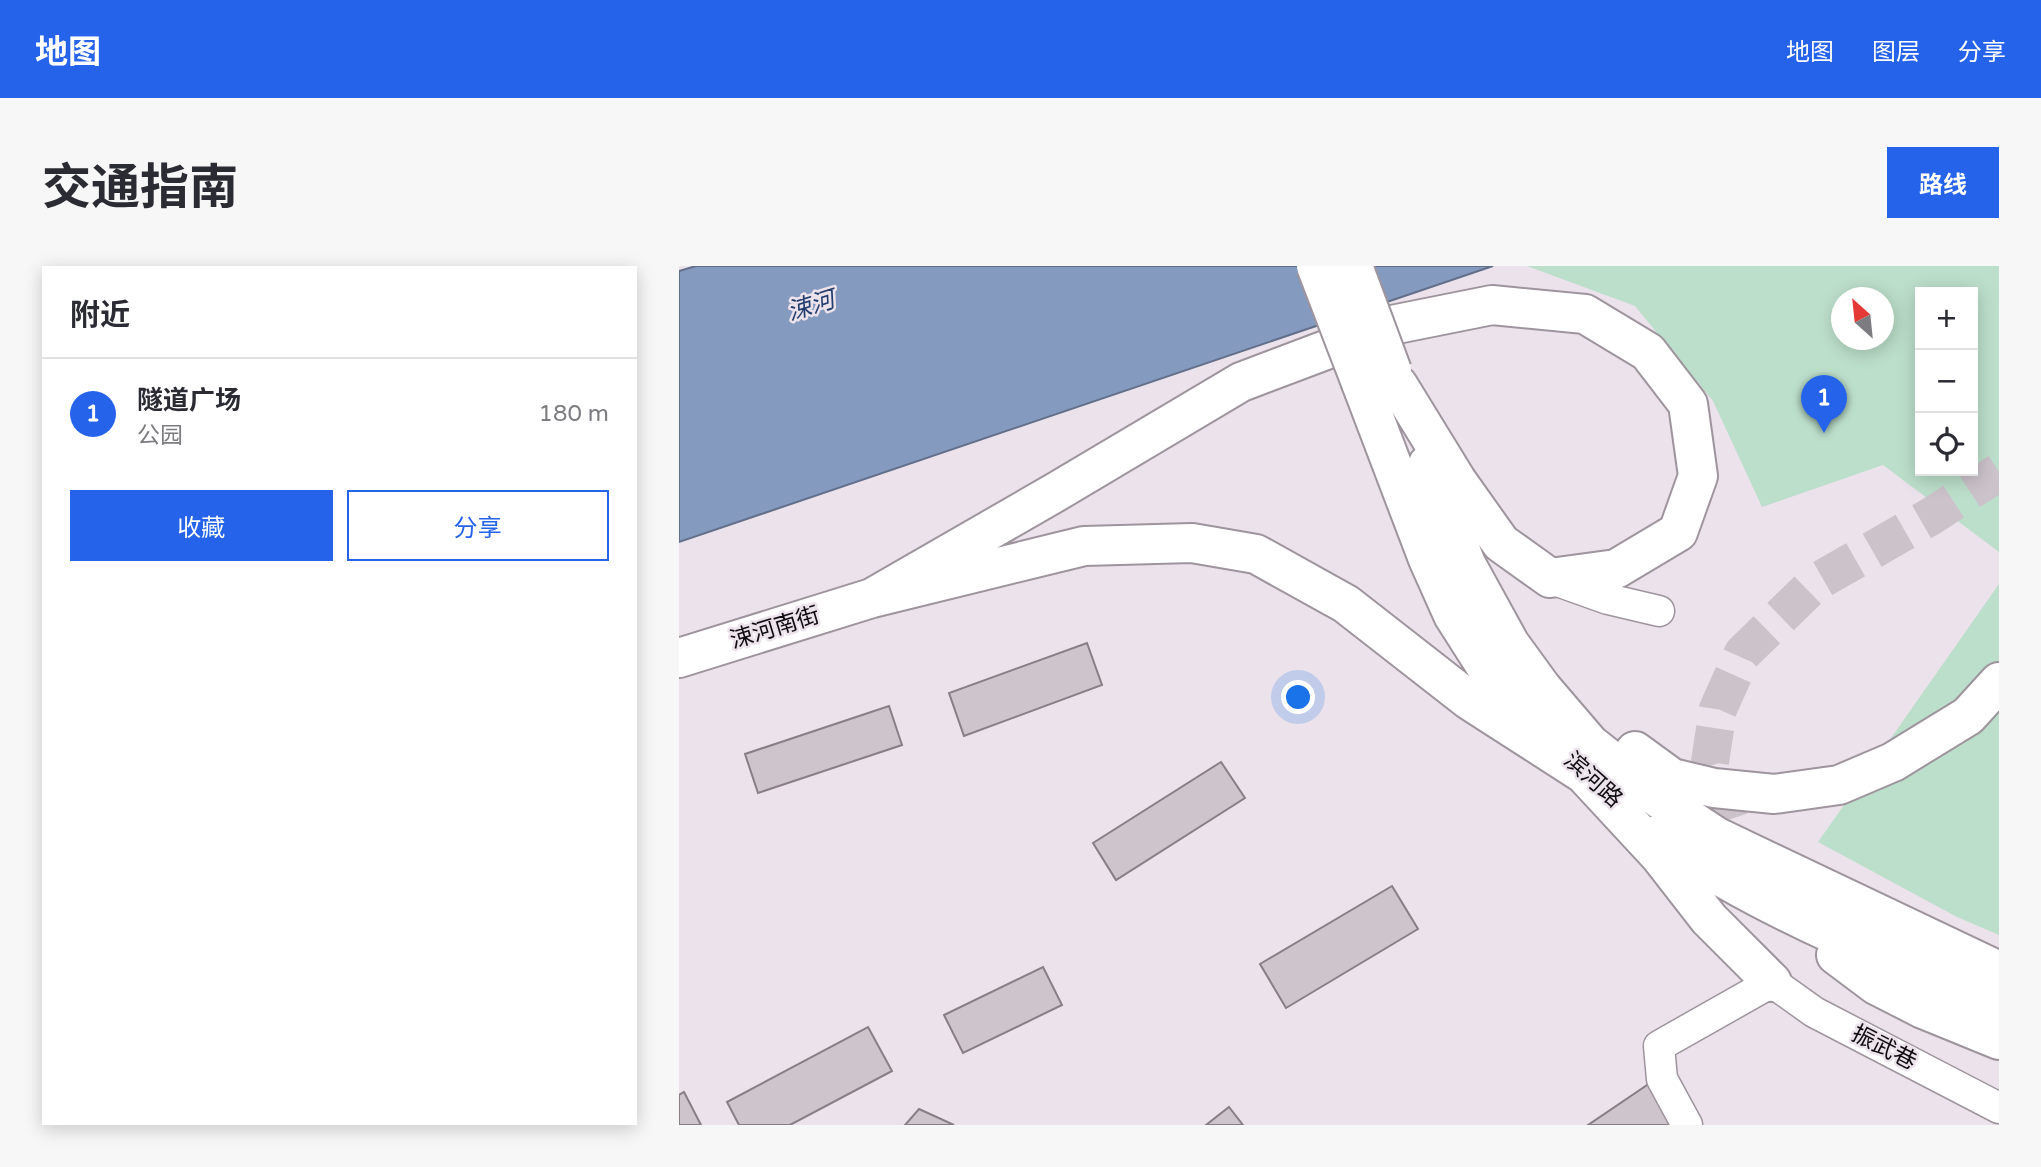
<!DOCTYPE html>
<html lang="zh">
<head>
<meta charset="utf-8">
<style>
	:root { --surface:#fff; --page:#f7f7f7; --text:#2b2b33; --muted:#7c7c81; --line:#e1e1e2; --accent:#2563eb }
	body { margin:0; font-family:"Varela Round","Noto Sans SC",sans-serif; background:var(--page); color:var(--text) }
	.controls { position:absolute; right:21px; top:21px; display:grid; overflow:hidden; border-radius:0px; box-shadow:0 4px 18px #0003 }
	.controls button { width:63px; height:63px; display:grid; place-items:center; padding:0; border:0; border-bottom:2px solid var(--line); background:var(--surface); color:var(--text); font:35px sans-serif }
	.compass { position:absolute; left:1152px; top:21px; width:63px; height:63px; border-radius:50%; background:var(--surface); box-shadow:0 4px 18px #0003; rotate:333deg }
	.you { position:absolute; left:620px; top:432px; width:24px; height:24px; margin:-18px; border:5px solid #fff; border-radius:50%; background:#1a73e8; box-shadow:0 0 0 10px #1a73e833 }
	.badge { display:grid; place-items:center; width:46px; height:46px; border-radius:50%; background:var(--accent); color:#fff; font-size:23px; font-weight:700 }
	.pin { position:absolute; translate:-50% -58px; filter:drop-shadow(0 2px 4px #0008) }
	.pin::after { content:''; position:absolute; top:37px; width:24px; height:21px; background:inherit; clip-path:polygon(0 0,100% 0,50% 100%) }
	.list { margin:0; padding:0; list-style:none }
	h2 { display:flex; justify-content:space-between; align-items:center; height:91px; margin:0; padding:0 28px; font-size:30px }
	h2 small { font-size:23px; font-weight:400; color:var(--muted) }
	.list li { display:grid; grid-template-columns:46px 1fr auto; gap:21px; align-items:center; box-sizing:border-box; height:112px; padding:0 28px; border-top:2px solid var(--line) }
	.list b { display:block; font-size:26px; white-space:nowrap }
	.list p { margin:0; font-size:23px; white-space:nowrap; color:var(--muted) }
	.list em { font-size:23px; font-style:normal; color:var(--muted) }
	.actions { display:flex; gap:14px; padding:21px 28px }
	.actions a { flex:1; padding:16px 0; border:2px solid var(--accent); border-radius:0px; text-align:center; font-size:24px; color:var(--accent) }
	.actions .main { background:var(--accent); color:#fff }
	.icon { flex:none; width:38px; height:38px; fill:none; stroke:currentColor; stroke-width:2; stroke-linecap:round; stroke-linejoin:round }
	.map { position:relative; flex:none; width:1320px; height:859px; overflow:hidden; border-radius:0px }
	header { display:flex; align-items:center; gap:42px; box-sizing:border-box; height:98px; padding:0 35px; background:var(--accent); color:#fff }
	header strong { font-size:33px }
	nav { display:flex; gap:38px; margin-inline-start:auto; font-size:24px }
	.intro { display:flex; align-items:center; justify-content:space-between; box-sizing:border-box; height:168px; padding:0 42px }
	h1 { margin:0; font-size:49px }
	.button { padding:18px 32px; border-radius:0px; background:var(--accent); color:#fff; font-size:24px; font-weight:700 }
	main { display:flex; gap:42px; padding:0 42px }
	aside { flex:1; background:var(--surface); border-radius:0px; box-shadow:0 4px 18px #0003 }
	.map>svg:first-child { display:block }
</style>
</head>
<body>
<header>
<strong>地图</strong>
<nav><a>地图</a><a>图层</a><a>分享</a></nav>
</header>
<div class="intro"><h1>交通指南</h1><a class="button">路线</a></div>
<main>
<aside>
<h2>附近<small></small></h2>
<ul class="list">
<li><span class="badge">1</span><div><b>隧道广场</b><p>公园</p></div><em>180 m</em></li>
</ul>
<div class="actions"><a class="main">收藏</a><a>分享</a></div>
</aside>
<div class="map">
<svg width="1320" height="859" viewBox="0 0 1320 859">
	<rect width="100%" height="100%" fill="#ece2eb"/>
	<path fill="#bcdfcb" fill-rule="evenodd" d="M848,0H1320V286L1204,199L1083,241L1034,135L956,40ZM1241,26H1294V205H1241ZM1162,32H1204V74H1162Z
		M1320,318V669L1278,651L1139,576Z"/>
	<path fill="#859abf" stroke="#626f8a" stroke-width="2" d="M17,0H814L0,276V5Z"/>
	<path fill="#cec4cc" stroke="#887e86" stroke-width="2" d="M408,377L423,419L285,470L270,427Z
		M210,440L223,479L79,527L66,488Z
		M542,496L566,532L437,614L414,577Z
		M713,620L739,663L607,742L581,698Z
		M364,701L383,739L284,787L265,749Z
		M189,761L213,805L111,859H60L48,836Z
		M977,813L997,859H909Z
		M5,826L22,859H0V829Z
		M550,841L564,859H527Z
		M240,843L275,859H226Z"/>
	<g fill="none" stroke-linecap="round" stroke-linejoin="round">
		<path stroke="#cbc2ca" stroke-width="38" stroke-dasharray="38 19" stroke-linecap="butt" d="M1077,603L1060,582L1031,496L1039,443L1064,387L1136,317L1251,251L1320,206"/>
		<defs>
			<path id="minor" d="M873,313L929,333L980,345
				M1008,859L983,813L980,780L1093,716L1135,746L1320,842"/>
			<path id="major" d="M682,117L749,293L774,349L809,404L844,446L863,466
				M749,198L787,298L831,378L863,422L911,478L982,534L1038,571L1320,705
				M193,332L377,226L562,116L713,59L813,39L906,48L969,86L1009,138L1019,210L999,266L937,303L871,312L822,277L778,215L719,119
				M0,392L193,332L405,280L513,277L577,288L667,338L790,434L905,508L981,590L1030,653L1093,716
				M956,485L993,512L1035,522L1095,528L1160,519L1214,496L1289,450L1320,416
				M978,569C999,587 1023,599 1046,613C1133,663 1228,700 1320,739
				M1157,689L1197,719L1244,743L1320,774"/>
		</defs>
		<use href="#minor" stroke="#9e949d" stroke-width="33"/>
		<use href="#major" stroke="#9e949d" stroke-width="42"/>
		<use href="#minor" stroke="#fff" stroke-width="30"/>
		<use href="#major" stroke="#fff" stroke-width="38"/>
		<defs>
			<path id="major-bridge" d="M637,0L682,117
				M674,0L713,105"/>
		</defs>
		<use href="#major-bridge" stroke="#9e949d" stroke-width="42" stroke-linecap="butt"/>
		<use href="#major-bridge" stroke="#fff" stroke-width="38"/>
	</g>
	<g text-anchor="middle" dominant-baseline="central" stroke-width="5" stroke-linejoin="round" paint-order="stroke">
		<g font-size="23" fill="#0f0c0f" stroke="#ece2eb">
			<text transform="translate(96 362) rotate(-17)">涑河南街</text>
			<text transform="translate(914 514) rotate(42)">滨河路</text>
			<text transform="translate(1205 782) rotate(27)">振武巷</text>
		</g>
		<g font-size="24" font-style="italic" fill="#233e6e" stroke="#ece2eb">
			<text transform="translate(132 40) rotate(-17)">涑河</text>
		</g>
	</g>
</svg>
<div class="controls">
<button>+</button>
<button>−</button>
<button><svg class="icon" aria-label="locate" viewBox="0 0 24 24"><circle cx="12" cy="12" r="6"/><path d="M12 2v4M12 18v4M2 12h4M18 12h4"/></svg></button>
</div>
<svg class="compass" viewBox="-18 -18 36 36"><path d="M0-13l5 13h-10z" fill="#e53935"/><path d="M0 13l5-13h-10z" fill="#7c7c81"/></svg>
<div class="you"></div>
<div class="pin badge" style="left:1145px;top:167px">1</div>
</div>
</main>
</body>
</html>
